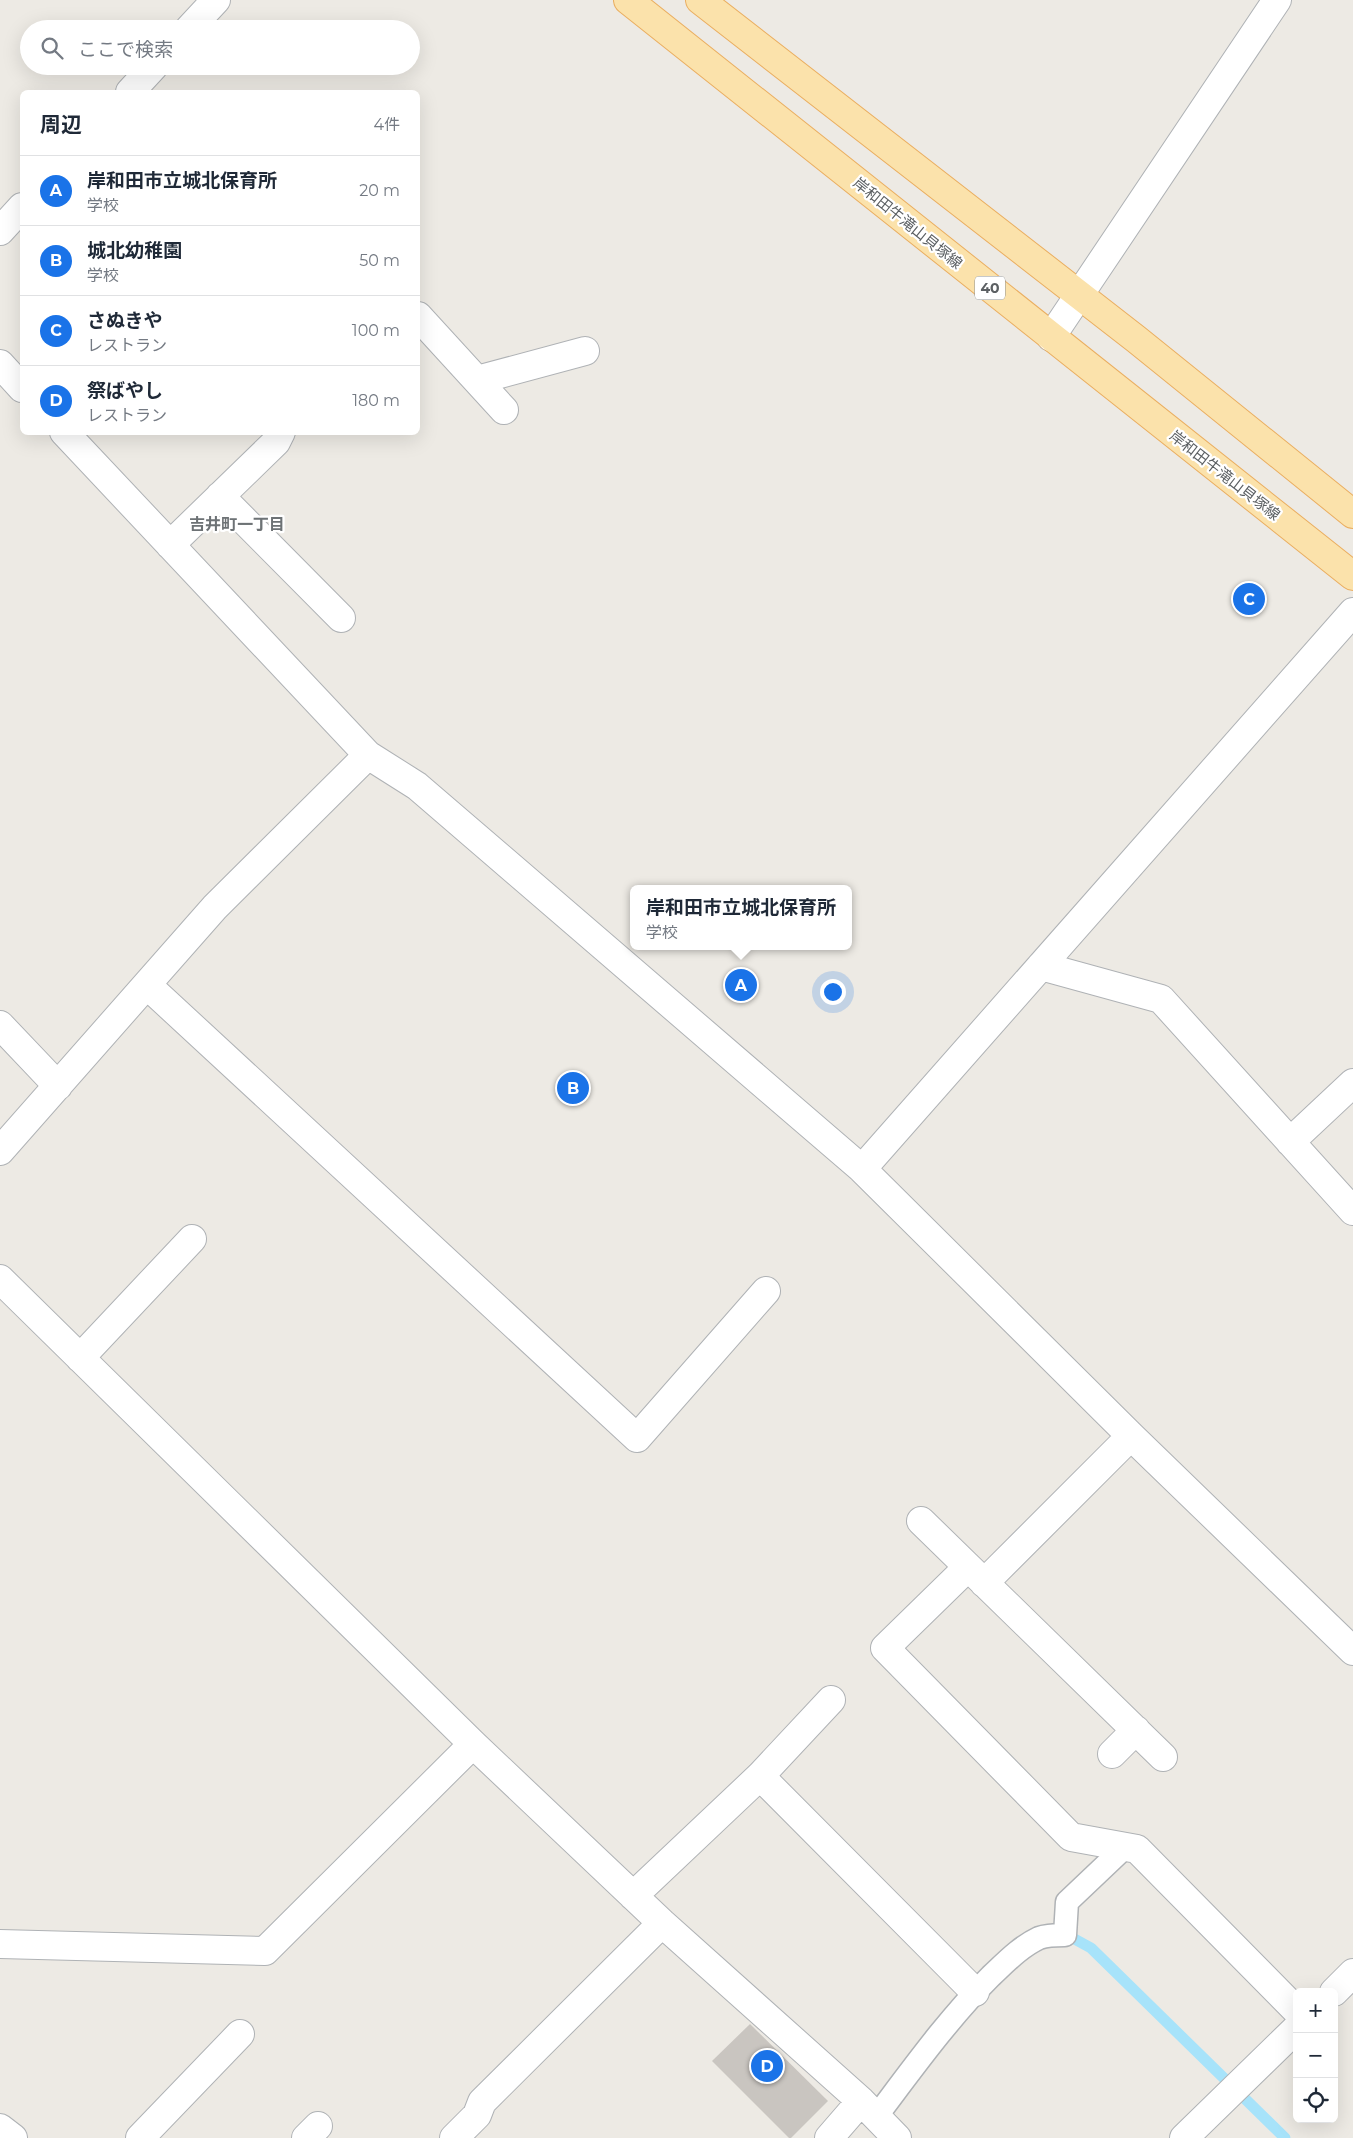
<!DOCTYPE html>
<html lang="ja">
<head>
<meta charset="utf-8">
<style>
	:root { --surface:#fff; --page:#f2f2f3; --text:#1f2937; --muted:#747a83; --line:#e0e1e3; --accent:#1a73e8 }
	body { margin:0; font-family:Montserrat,"Noto Sans JP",sans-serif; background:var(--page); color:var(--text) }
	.controls { position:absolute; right:15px; bottom:15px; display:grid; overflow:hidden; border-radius:8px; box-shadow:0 5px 20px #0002 }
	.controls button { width:45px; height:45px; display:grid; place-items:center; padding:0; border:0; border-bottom:1px solid var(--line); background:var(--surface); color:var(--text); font:25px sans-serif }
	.you { position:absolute; left:832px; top:991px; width:18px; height:18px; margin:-12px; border:4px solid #fff; border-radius:50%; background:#1a73e8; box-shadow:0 0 0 8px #1a73e833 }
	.badge { display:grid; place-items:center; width:32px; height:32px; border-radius:50%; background:var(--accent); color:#fff; font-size:16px; font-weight:700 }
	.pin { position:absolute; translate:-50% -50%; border:2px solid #fff; box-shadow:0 1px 5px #0006 }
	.popup { position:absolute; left:630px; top:885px; width:222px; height:65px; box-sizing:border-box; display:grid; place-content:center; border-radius:8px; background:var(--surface); filter:drop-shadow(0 1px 4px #0005); font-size:16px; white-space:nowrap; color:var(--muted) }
	.popup b { font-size:19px; color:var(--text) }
	.popup::after { content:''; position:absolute; left:50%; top:100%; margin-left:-10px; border:10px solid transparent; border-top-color:var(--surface) }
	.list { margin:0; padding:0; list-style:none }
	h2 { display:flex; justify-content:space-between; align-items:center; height:65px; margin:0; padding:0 20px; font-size:21px }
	h2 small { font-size:16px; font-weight:400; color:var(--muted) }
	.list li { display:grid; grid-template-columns:32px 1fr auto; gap:15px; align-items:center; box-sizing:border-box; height:70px; padding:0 20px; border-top:1px solid var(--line) }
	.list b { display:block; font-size:19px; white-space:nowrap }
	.list p { margin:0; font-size:16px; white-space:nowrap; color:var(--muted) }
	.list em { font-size:16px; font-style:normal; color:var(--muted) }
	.icon { flex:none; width:28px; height:28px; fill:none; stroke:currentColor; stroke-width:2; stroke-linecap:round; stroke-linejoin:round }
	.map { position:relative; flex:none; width:1353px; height:2138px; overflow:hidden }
	.search { position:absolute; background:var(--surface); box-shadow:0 5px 20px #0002; left:20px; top:20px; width:400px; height:55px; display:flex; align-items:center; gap:12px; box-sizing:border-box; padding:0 18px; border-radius:28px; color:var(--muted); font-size:19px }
	.panel { position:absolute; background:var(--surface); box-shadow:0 5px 20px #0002; left:20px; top:90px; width:400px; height:345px; border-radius:8px }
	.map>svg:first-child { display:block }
</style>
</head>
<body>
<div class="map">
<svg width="1353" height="2138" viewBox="0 0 1353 2138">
	<rect width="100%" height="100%" fill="#edeae4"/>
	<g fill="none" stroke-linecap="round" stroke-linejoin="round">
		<path stroke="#a7e3fa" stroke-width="11" d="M1069,1936L1091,1948L1285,2138"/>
	</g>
	<path fill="#c9c5c0" d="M750,2024L828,2101L791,2138H789L712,2061Z"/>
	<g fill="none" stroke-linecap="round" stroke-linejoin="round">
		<defs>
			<path id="service" d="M876,2117C913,2068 948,2019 991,1976C1006,1962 1020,1947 1039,1938C1047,1935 1056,1935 1065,1935L1067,1902L1125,1847"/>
			<path id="minor" d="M189,29L216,0
				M130,92L154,66
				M0,231L22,207
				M418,316L504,410
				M0,364L22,388
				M477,380L585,351
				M64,432L368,755
				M220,496L341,618
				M170,545L276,442L281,432
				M1041,966L1161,999L1353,1211
				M147,985L637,1438L766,1291
				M0,1025L58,1086
				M1290,1142L1353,1083
				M0,1151L215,907L368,755L417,786L862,1169L1131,1436L1353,1651
				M862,1169L1353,612
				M0,1279L473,1744L662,1923L861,2101L897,2138
				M80,1358L192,1239
				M921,1521L1163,1757
				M968,1567L885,1648L1071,1837L1137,1849L1297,2011
				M984,1583L1131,1436
				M1112,1754L1136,1730
				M760,1776L975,1992
				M633,1896L760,1776L831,1700
				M0,1944L265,1951L473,1744
				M1334,1992L1353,1973
				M0,2128L13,2138
				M140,2138L240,2034
				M306,2138L318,2126
				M454,2138L477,2115L482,2102L662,1923
				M829,2138L861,2101
				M1184,2138L1297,2028"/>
			<path id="tertiary" d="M1051,337L1277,0"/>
			<path id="primary" d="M628,0L1353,576
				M700,0L1136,339L1353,514"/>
		</defs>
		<use href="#service" stroke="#afb2b5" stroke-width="25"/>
		<use href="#minor" stroke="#afb2b5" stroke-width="30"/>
		<use href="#tertiary" stroke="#afb2b5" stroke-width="30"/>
		<use href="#primary" stroke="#eaae60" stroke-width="30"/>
		<use href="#service" stroke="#fff" stroke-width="22"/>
		<use href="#minor" stroke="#fff" stroke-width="28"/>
		<use href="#tertiary" stroke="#fff" stroke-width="28"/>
		<use href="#primary" stroke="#fbe2ab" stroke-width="28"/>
	</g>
	<g text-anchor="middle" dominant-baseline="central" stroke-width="4.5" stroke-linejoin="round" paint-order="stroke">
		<rect fill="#fff" stroke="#8d9092" stroke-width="1" x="975" y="276.5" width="30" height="23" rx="4"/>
		<g font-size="14" font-weight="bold" fill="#5c6063">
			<text x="990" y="288">40</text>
		</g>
		<g font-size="15" fill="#5c6063" stroke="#fff">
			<text transform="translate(908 223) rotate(39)">岸和田牛滝山貝塚線</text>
			<text transform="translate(1225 475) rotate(38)">岸和田牛滝山貝塚線</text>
		</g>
		<g font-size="16" font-weight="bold" fill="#6d7275" stroke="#fff">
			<text x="237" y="524">吉井町一丁目</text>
		</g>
	</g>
</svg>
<div class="controls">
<button>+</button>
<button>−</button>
<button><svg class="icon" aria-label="locate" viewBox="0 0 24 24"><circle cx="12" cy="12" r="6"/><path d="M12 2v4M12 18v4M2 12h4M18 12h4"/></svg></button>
</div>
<div class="you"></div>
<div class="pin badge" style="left:741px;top:985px">A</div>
<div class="popup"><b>岸和田市立城北保育所</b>学校</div>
<div class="pin badge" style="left:573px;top:1088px">B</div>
<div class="pin badge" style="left:1249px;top:599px">C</div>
<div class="pin badge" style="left:767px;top:2066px">D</div>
<div class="search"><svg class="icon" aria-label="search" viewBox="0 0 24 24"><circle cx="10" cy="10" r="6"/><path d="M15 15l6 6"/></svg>ここで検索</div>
<section class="panel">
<h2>周辺<small>4件</small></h2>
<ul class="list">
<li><span class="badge">A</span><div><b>岸和田市立城北保育所</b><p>学校</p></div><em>20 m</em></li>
<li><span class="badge">B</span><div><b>城北幼稚園</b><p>学校</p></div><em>50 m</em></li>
<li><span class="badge">C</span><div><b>さぬきや</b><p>レストラン</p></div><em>100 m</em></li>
<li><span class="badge">D</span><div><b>祭ばやし</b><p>レストラン</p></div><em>180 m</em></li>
</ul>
</section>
</div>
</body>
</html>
